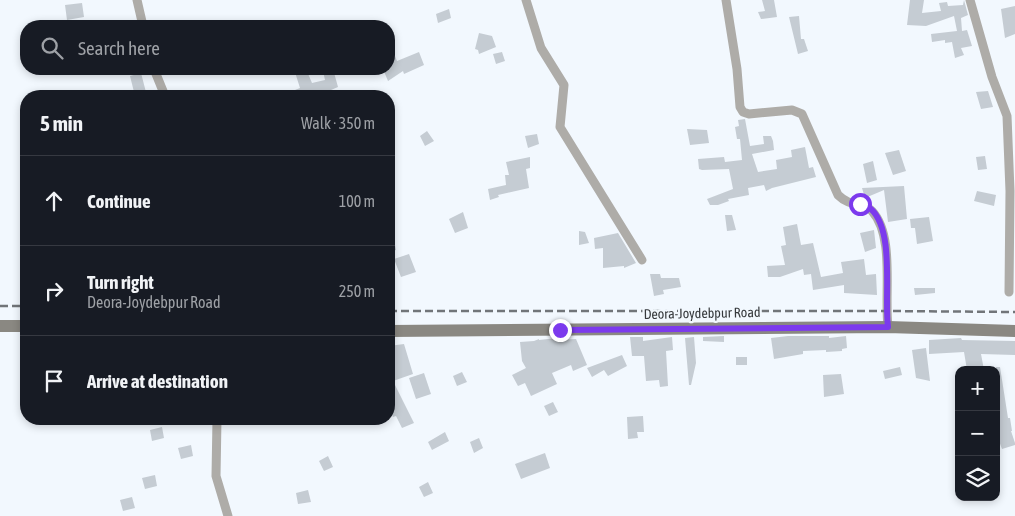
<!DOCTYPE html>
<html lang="en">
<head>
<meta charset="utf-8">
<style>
	:root { --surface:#171b24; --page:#242831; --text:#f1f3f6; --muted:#9ea1a6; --line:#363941 }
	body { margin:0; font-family:"Asap Condensed",sans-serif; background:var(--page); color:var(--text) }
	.controls { position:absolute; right:15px; bottom:15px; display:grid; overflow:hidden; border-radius:10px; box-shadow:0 2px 8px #0003 }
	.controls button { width:45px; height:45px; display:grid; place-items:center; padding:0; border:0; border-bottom:1px solid var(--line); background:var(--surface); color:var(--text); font:25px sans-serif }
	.stop { position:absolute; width:15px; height:15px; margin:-11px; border:4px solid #7c3aed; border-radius:50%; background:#fff }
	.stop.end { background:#7c3aed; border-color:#fff; box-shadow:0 1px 5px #0008 }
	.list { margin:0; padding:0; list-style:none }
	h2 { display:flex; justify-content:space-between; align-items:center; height:65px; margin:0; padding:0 20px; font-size:21px }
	h2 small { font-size:16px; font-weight:400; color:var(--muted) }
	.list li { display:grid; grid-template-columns:32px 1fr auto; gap:15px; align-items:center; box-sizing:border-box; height:90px; padding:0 20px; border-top:1px solid var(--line) }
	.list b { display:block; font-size:19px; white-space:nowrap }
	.list p { margin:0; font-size:16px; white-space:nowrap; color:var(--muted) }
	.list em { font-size:16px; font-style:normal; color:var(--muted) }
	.icon { flex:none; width:28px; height:28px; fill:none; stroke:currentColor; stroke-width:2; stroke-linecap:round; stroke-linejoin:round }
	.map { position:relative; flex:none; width:1015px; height:516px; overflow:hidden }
	.search { position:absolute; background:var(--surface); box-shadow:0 2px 8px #0003; left:20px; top:20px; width:375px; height:55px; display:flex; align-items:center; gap:12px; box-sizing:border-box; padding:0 18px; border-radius:20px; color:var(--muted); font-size:19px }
	.panel { position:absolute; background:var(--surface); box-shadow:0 2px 8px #0003; left:20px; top:90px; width:375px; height:335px; border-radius:20px }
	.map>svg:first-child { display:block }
</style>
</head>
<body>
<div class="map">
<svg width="1015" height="516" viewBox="0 0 1015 516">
	<rect width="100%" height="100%" fill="#f2f8fe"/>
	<path fill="#c5ccd3" d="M762,0H774L777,17L761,19L758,12L765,11Z
		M910,0H924L922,13L941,11L939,3L947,2L948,6L963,5L964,0L968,15L961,18L962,31L967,30L972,46L961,48L964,55L955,58L952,42L945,43V40L932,42L931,34L957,31L954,16L926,26L907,25Z
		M82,3L84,17L67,20L65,5Z
		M1015,6V34L1005,38L1001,9Z
		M449,9L451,18L438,23L436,14Z
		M799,16L801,39H804L808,51L798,54L789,17Z
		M479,33L492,36L496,47L479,54L478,50L475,49Z
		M389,41L397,61L419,52L424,65L404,74L403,71L388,81L383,69H389Z
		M502,52L505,61L496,64L493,54Z
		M294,69H306L312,83L325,80L323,71L333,69L338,87L317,96H298L295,90L300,88Z
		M141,73L147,96H135L130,76Z
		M988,91L993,107L981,109L976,92Z
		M745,119L750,146L764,144L763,136H771L773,141L774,150L752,154L758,172L777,169L776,160L792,157L791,150L805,147L809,168L813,167L816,177L772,188L766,191L764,185L748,188L749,195L728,199L729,201L718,205H710L707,199L733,189L729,169L702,170L699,169L698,159L724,157L725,162L742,160L740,139H737L735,127L739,126L738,120Z
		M687,129L707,130L709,143L690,145Z
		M427,131L434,141L425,146L420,136Z
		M537,134L539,144L528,148L525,136Z
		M899,150L906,171L893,175L885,153Z
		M985,156L987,169L978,170L976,157Z
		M530,157V168L526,169L529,188L498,195L499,197L490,200L488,189L506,185L505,175H509L506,162Z
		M873,161L877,180L867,183L863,164Z
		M904,186L907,219L888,222L884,190L865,198L862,188Z
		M977,191L996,195L994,206L974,201Z
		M463,212L468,228L455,233L449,219Z
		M725,215H732L736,230L727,231Z
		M929,217L933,241L917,244L915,228H911L910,219Z
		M797,224L801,245L813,243L821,277L843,273L841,262L864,259L866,275L876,274L877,295L844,293V285L813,290L811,274L804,275L803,269L780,277H768L767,266L785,265L781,246L786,245L783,227Z
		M874,230L876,248L865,252L860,233Z
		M389,231H392L396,250L389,252Z
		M579,231L585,232L589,243L579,245Z
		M618,233L636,263L624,268V266L603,268V248L595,249L594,238Z
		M409,254L416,272L401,277L394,259Z
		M650,274H660L661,278H679L681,287L663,290L664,294L654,296Z
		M914,288H935V293L915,295Z
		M724,336V342L703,341V337Z
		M788,336H829V338L846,336L847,348L842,349V351L826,352V350L803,351V354L774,359L771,338Z
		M630,337H643V341L672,337L673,350L666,351L668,386L660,387L659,380L646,381L644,356H632Z
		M694,337L696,363L691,385H689L685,338Z
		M557,338V340L576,339L587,365L573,371L571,365L552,373L557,384L531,396L525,383L518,386L512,375L526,368L522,361L520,342L534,341L539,339V340Z
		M961,338L962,340L1015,341V355L981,354L984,370H967L964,352L929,354V340Z
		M404,344L413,374L393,381L414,423L402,428L396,416L393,417L389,409V346Z
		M926,348L930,381L916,378L912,350Z
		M622,355L627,366L608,376L604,370L592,377L587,368Z
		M736,357H747V365H736Z
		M900,367L902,375L885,379L883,371Z
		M996,367H1000L1008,418H1010L1012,431H1011L1015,443V445L1002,449L996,433Z
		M462,372L467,382L457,386L453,376Z
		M424,373L431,394L416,399L409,378Z
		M841,374L844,394L824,397L823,375Z
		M553,402L558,412L549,416L544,406Z
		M643,416L644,432H637L638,438L628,439L627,417Z
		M162,427L164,438L152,441L150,430Z
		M445,432L449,441L432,450L428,442Z
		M479,438L483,448L474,453L470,442Z
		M191,445L193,456L181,459L178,448Z
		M545,453L550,468L521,479L515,464Z
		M328,456L333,467L324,471L319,461Z
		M155,475L157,486L145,489L142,478Z
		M428,482L433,493L424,497L419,487Z
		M308,490L311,502L298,504L296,493Z
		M132,497L135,508L123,511L120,500Z"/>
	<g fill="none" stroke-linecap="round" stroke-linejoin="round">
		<path stroke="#aeaca8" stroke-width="9" d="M137,0L143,26
			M526,0L541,48L564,85L560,127L642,260
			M726,0L737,69L740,107L743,112L749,114L792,110L802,114L838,195C851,208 863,201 872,211C895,236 884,293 888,327
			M970,0L992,77L1007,116L1010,191L1009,292
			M154,69L165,96
			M217,419L216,476L228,516"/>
		<path stroke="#8a8882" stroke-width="12" d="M0,326H26
			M389,331L888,327L1015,331"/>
		<path stroke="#717579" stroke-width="2.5" stroke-dasharray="8 4" stroke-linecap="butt" d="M0,306H26
			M389,311H886L1015,312"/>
	</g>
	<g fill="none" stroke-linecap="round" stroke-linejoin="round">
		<path stroke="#7c3aed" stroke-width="6" d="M560,330L888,327C884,296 895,231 871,209C868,207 863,206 860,204"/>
	</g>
	<g text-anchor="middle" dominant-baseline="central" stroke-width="4.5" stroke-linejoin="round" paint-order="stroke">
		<g font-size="14" fill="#36393c" stroke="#f2f8fe">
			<text transform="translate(702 313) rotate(-1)">Deora-Joydebpur Road</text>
		</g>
	</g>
</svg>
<div class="controls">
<button>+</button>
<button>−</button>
<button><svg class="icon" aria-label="layers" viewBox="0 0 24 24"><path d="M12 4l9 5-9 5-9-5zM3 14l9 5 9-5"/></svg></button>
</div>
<div class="stop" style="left:860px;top:204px"></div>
<div class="stop end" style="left:560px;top:330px"></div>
<div class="search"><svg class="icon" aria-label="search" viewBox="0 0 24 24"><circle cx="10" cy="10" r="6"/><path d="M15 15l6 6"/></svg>Search here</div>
<section class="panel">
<h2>5 min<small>Walk · 350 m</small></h2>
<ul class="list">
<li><svg class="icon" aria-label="ahead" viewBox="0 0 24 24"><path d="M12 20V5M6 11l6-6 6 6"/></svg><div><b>Continue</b></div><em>100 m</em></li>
<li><svg class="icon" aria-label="right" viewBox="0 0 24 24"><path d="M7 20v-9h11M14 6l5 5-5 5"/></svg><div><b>Turn right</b><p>Deora-Joydebpur Road</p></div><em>250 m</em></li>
<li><svg class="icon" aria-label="arrive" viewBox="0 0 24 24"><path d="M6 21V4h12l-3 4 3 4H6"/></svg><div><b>Arrive at destination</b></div></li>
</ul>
</section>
</div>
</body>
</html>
